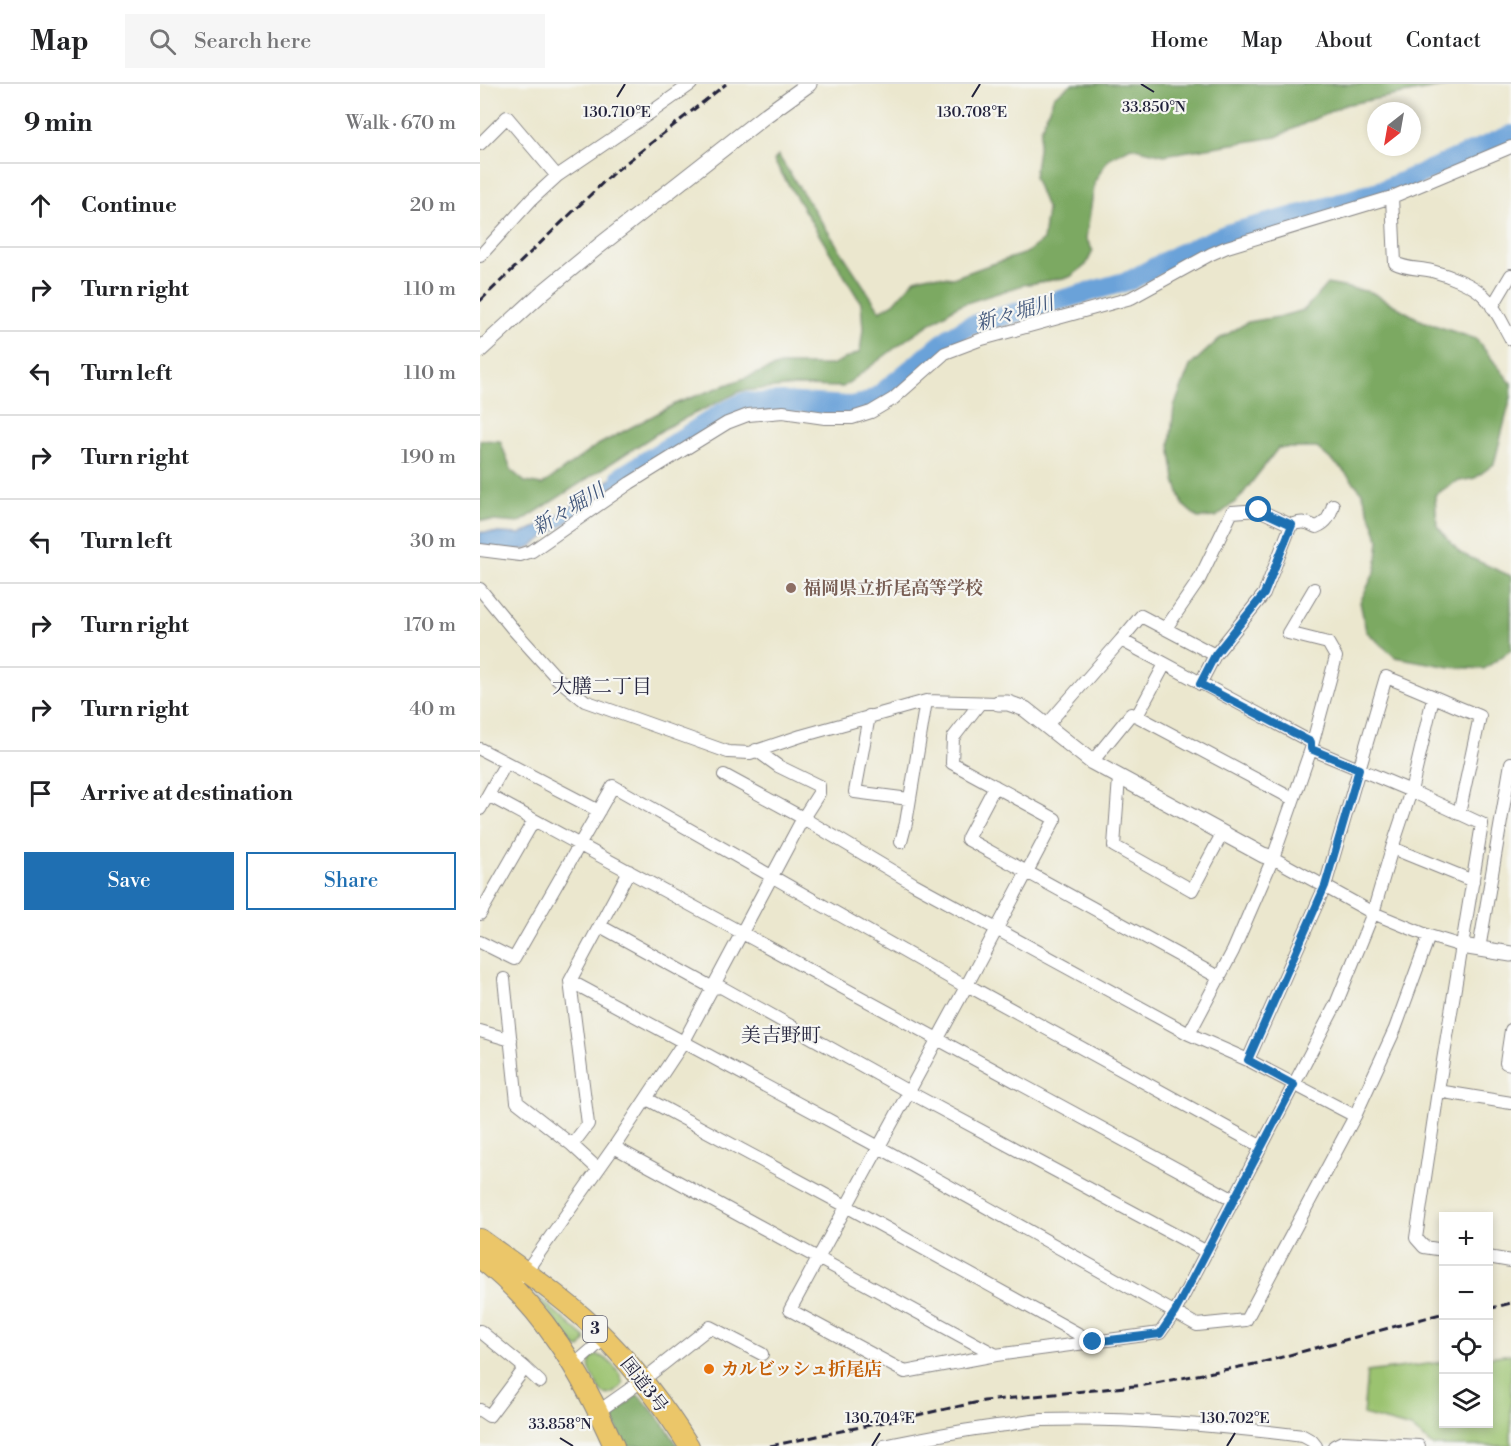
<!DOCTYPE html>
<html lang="en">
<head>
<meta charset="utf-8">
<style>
	:root { --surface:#fff; --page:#f6f6f6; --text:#202124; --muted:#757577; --line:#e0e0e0; --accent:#1f6fb2 }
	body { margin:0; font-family:"Libre Bodoni","Noto Serif JP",serif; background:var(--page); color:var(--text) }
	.controls { position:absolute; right:18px; bottom:18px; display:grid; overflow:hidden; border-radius:0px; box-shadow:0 3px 9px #0003 }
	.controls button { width:54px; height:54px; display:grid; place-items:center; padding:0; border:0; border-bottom:2px solid var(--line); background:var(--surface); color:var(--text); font:30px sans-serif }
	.compass { position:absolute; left:887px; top:18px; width:54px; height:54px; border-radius:50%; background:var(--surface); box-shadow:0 3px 9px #0003; rotate:211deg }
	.stop { position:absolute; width:18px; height:18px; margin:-14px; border:4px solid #1f6fb2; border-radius:50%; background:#fff }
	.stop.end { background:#1f6fb2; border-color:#fff; box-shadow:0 2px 6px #0008 }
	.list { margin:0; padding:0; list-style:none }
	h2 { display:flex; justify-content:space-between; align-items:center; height:78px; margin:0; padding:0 24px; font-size:26px }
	h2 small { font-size:20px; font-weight:400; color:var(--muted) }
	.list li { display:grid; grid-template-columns:39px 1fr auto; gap:18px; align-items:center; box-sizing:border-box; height:84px; padding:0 24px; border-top:2px solid var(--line) }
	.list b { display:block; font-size:22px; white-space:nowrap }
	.list em { font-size:20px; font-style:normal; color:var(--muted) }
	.actions { display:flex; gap:12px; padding:18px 24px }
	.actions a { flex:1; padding:14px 0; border:2px solid var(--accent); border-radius:0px; text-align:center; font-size:21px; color:var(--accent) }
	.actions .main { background:var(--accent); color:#fff }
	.icon { flex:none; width:33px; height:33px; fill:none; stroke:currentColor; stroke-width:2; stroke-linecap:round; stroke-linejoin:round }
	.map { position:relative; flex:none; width:1031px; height:1362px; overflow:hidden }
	header { display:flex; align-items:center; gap:36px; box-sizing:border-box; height:84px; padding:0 30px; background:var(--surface); border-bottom:2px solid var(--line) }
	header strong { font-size:28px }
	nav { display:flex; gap:33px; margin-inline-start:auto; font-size:21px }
	.search { width:420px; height:54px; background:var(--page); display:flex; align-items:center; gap:15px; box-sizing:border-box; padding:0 21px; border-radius:0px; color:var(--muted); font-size:22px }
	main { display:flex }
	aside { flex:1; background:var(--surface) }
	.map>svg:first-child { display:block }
</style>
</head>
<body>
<header>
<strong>Map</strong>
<div class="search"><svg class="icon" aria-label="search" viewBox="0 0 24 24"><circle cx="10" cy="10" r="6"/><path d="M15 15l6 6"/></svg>Search here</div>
<nav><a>Home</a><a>Map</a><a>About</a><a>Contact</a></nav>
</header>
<main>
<aside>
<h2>9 min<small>Walk · 670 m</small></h2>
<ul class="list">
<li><svg class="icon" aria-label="ahead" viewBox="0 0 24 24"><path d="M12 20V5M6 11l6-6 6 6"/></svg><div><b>Continue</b></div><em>20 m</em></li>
<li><svg class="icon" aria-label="right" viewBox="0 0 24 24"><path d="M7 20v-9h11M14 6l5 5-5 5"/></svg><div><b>Turn right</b></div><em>110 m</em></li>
<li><svg class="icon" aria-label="left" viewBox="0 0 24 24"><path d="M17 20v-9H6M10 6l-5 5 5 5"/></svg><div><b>Turn left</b></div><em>110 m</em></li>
<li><svg class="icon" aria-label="right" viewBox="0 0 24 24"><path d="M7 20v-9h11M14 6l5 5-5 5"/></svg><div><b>Turn right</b></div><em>190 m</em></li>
<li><svg class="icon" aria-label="left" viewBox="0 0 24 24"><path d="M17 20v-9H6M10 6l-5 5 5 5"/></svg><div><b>Turn left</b></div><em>30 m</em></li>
<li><svg class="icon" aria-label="right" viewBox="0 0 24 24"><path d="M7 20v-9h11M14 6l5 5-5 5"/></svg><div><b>Turn right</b></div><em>170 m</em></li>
<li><svg class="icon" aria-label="right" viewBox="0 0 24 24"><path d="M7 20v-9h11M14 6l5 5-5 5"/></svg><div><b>Turn right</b></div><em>40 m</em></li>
<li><svg class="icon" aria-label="arrive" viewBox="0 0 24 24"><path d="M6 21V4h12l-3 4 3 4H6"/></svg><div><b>Arrive at destination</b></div></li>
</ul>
<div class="actions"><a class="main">Save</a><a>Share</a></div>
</aside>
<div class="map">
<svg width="1031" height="1362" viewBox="0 0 1031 1362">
	<rect width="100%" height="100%" fill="#f6f6f2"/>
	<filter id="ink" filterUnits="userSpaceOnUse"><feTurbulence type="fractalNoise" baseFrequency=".0167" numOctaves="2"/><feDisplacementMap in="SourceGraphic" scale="12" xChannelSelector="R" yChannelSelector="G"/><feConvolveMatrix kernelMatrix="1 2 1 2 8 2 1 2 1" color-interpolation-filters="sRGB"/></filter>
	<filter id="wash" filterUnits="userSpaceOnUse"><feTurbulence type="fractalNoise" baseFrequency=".008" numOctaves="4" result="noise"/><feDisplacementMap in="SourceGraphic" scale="24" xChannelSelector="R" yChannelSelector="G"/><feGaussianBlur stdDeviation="1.35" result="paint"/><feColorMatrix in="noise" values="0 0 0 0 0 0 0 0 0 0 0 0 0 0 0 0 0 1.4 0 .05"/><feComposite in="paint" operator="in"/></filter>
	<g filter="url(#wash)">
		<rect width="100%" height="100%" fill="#ebe7ce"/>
		<path fill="#9bc36f" stroke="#5e7255" stroke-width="1.5" d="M51,1206L105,1254L106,1257L100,1264L96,1263L90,1256Z
			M1031,1270V1362H953L931,1344L883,1331L887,1288L963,1278L964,1340H1008L1009,1273Z
			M117,1271C129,1274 141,1288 143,1300C138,1307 131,1314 122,1309C116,1297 100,1279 117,1271Z"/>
		<path fill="#7ca962" stroke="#4f664e" stroke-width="1.5" d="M592,0H977L864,21L796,53L684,71L651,63L628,75L615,97L606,154L613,167L606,181L590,193L543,201L477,222L431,252L363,303L316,302L261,307L187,343L39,439L0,436V356L20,357L32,387L45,398L62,401L116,362L197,319L300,281H351L380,268L383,245L381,219L294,77L298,71L400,227L414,219L435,195L449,191L473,194L506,182L546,169L563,156L567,126L554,93L561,45L574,12Z
			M847,200L891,208L942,237L996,255L1031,299V313L1014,380L995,394L975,398L955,411L957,442L980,469L1031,492V566L1004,585L970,583L915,573L886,547L880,518L896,485L899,456L882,408L863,386L837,364H798L759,415L736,433L718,434L703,421L695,396L690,361L694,323L710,282L739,255L768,238L798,233L824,226Z
			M157,1311L162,1314L186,1343L198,1362H144L132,1332L133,1327L136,1325L142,1324Z"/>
		<path fill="#6ba2d9" stroke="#46628a" stroke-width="1.5" d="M160,375L164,382L99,426L98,431L47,465L34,466L0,462V448L40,450L67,439Z"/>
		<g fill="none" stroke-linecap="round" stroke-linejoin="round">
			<path stroke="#6ba2d9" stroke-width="20" d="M141,393L242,329L265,318L278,319L302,318L370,322L386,319L398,312L469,254L489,242L651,196L697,171L747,150L830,128L905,105L1031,51"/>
		</g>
	</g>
	<g filter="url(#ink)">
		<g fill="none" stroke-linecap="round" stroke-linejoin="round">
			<defs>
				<path id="minor" d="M0,60L27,33L77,92
					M912,113L915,179C926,185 939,184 952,187C967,191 992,200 1003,211C1015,222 1023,241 1031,255
					M0,172L52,115L77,92L173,27L211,0
					M1012,223L1031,191
					M0,466L40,471L52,467L150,399L247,339L268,331L303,328L345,334H372L391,328L413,315L465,269L502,255L651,214L731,170L747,163L912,113L1031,63
					M0,505L32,544L77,594L105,617L248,668L270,669L321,652L446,617L518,619
					M686,544L719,496L752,428L779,426L811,441C822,437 826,438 836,443C847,439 850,432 853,421
					M641,556L661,532L735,571L720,600
					M735,571L784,510L811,441
					M500,619L473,654L472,679L575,735L487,901L310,1226L425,1288L516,1271L680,1249L695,1228L856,920L893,829L912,764L931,707L953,614
					M389,632L375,708L429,715
					M657,632L685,580
					M566,642L641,556L831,658
					M0,665L119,727
					M831,665L931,707L1002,740L958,1007L936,1154L944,1163L964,1166
					M612,678L651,630L657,632L813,715
					M244,691L323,734L434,800L709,950L768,976L875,1032
					M639,694L634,762L712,806L742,750
					M515,702L487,755L740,894
					M8,711L26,679
					M0,725L8,711L754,1116
					M421,758L426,739L446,617
					M912,764L993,797
					M793,774L893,829L949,852L982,862
					M0,830L54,736
					M120,842L233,904L241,903L429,1008L727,1168
					M0,858L34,875L133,702L481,900L487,901L782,1063
					M999,865L1031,679
					M24,895L37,1018L92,1061L118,1085
					M90,897L399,1063L717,1241L766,1236L875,1032L915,945L949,852
					M1031,946L1026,979L1031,980
					M0,947L31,956
					M709,950L753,867L793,774L831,665L856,573L848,559L808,549L834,505
					M768,976L845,802L906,593C938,605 968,620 1000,632L979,730
					M958,1007L1031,1019
					M167,1015L366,1122L613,1258
					M92,1061L108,1040L90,897L149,787
					M134,1063L516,1271
					M1008,1173L1031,1177
					M42,1193L134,1063L203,959L323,734L339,709V702L298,682L276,666
					M0,1247L44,1283L60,1298
					M94,1281L125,1254
					M0,1326L9,1332L45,1284
					M119,1327L163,1296L230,1243L282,1270
					M404,1362C444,1354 485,1345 526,1341C538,1339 550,1337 562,1336C649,1333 737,1341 823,1352L832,1357L836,1362
					M854,1362L862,1358L939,1362"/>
				<path id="tertiary" d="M0,266L63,208L119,162L286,31L329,0
					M518,619H528L545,625L612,678L783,771L793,774
					M982,862L1031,870"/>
				<path id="trunk" d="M0,1155C44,1187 89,1217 127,1256C158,1288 185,1324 209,1362
					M0,1174C64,1224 102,1290 134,1362"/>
			</defs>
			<use href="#minor" stroke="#868484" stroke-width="14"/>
			<use href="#tertiary" stroke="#868484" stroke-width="17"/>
			<use href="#trunk" stroke="#868484" stroke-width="22"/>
			<use href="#minor" stroke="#fff" stroke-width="12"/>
			<use href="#tertiary" stroke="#fff" stroke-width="15"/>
			<use href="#trunk" stroke="#ebc669" stroke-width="20"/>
			<path stroke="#22223b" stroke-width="3" stroke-dasharray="9 4.5" stroke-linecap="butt" d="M0,217L132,90L246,0
				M1008,1225L1031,1219
				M290,1362L504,1317L665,1301L780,1279L964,1229"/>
		</g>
	</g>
	<g fill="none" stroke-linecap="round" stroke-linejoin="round" filter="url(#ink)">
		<path stroke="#1f6fb2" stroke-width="8" d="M613,1258L680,1250L695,1228L814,1001L768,976L845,802L879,685L831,665V658L720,600L735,571L784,510L812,441L779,426"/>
	</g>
	<path fill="none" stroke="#22223b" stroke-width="2" d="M661,0L674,8M137,13L145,0M492,13L500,0M80,1354L93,1362M392,1362L400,1349M747,1362L755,1349"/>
	<circle fill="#8d6e63" stroke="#f6f6f2" stroke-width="2" cx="311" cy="504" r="6"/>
	<circle fill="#e8710a" stroke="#f6f6f2" stroke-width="2" cx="229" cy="1285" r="6"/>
	<g text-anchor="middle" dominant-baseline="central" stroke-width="4.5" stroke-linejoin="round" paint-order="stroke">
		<rect fill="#f6f6f2" stroke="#626272" stroke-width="1.5" x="103" y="1232" width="24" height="26" rx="4.5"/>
		<g font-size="16" font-weight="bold" fill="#22223b">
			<text x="115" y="1245">3</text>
		</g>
		<g font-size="18" font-weight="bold" fill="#785e54" stroke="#f6f6f2" text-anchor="start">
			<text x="323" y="504">福岡県立折尾高等学校</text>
		</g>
		<g font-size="18" font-weight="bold" fill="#c56008" stroke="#f6f6f2" text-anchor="start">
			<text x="241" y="1285">カルビッシュ折尾店</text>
		</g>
		<g font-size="18" fill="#22223b" stroke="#f6f6f2">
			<text transform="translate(164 1301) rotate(52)">国道3号</text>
		</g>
		<g font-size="20" font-style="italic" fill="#3f557a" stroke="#f6f6f2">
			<text transform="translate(535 230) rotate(-16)">新々堀川</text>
			<text transform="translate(89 426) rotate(-31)">新々堀川</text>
		</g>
		<g font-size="20" fill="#22223b" stroke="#f6f6f2">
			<text x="122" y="603">大膳二丁目</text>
			<text x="301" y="952">美吉野町</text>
		</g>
	</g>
	<g font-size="15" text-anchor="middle" fill="#22223b" stroke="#f6f6f2" stroke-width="4.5" stroke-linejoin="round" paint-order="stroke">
		<text x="674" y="28">33.850°N</text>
		<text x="137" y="33">130.710°E</text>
		<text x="492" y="33">130.708°E</text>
		<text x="400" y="1339">130.704°E</text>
		<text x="755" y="1339">130.702°E</text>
		<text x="80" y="1345">33.858°N</text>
	</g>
</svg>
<div class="controls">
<button>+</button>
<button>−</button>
<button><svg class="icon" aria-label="locate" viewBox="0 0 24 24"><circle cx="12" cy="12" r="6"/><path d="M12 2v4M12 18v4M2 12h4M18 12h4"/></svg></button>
<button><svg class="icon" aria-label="layers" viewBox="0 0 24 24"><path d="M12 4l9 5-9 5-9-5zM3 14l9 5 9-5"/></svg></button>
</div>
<svg class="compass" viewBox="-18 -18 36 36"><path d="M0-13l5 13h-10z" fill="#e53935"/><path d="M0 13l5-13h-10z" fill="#757577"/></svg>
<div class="stop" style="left:779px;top:426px"></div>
<div class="stop end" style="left:613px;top:1258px"></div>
</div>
</main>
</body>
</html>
